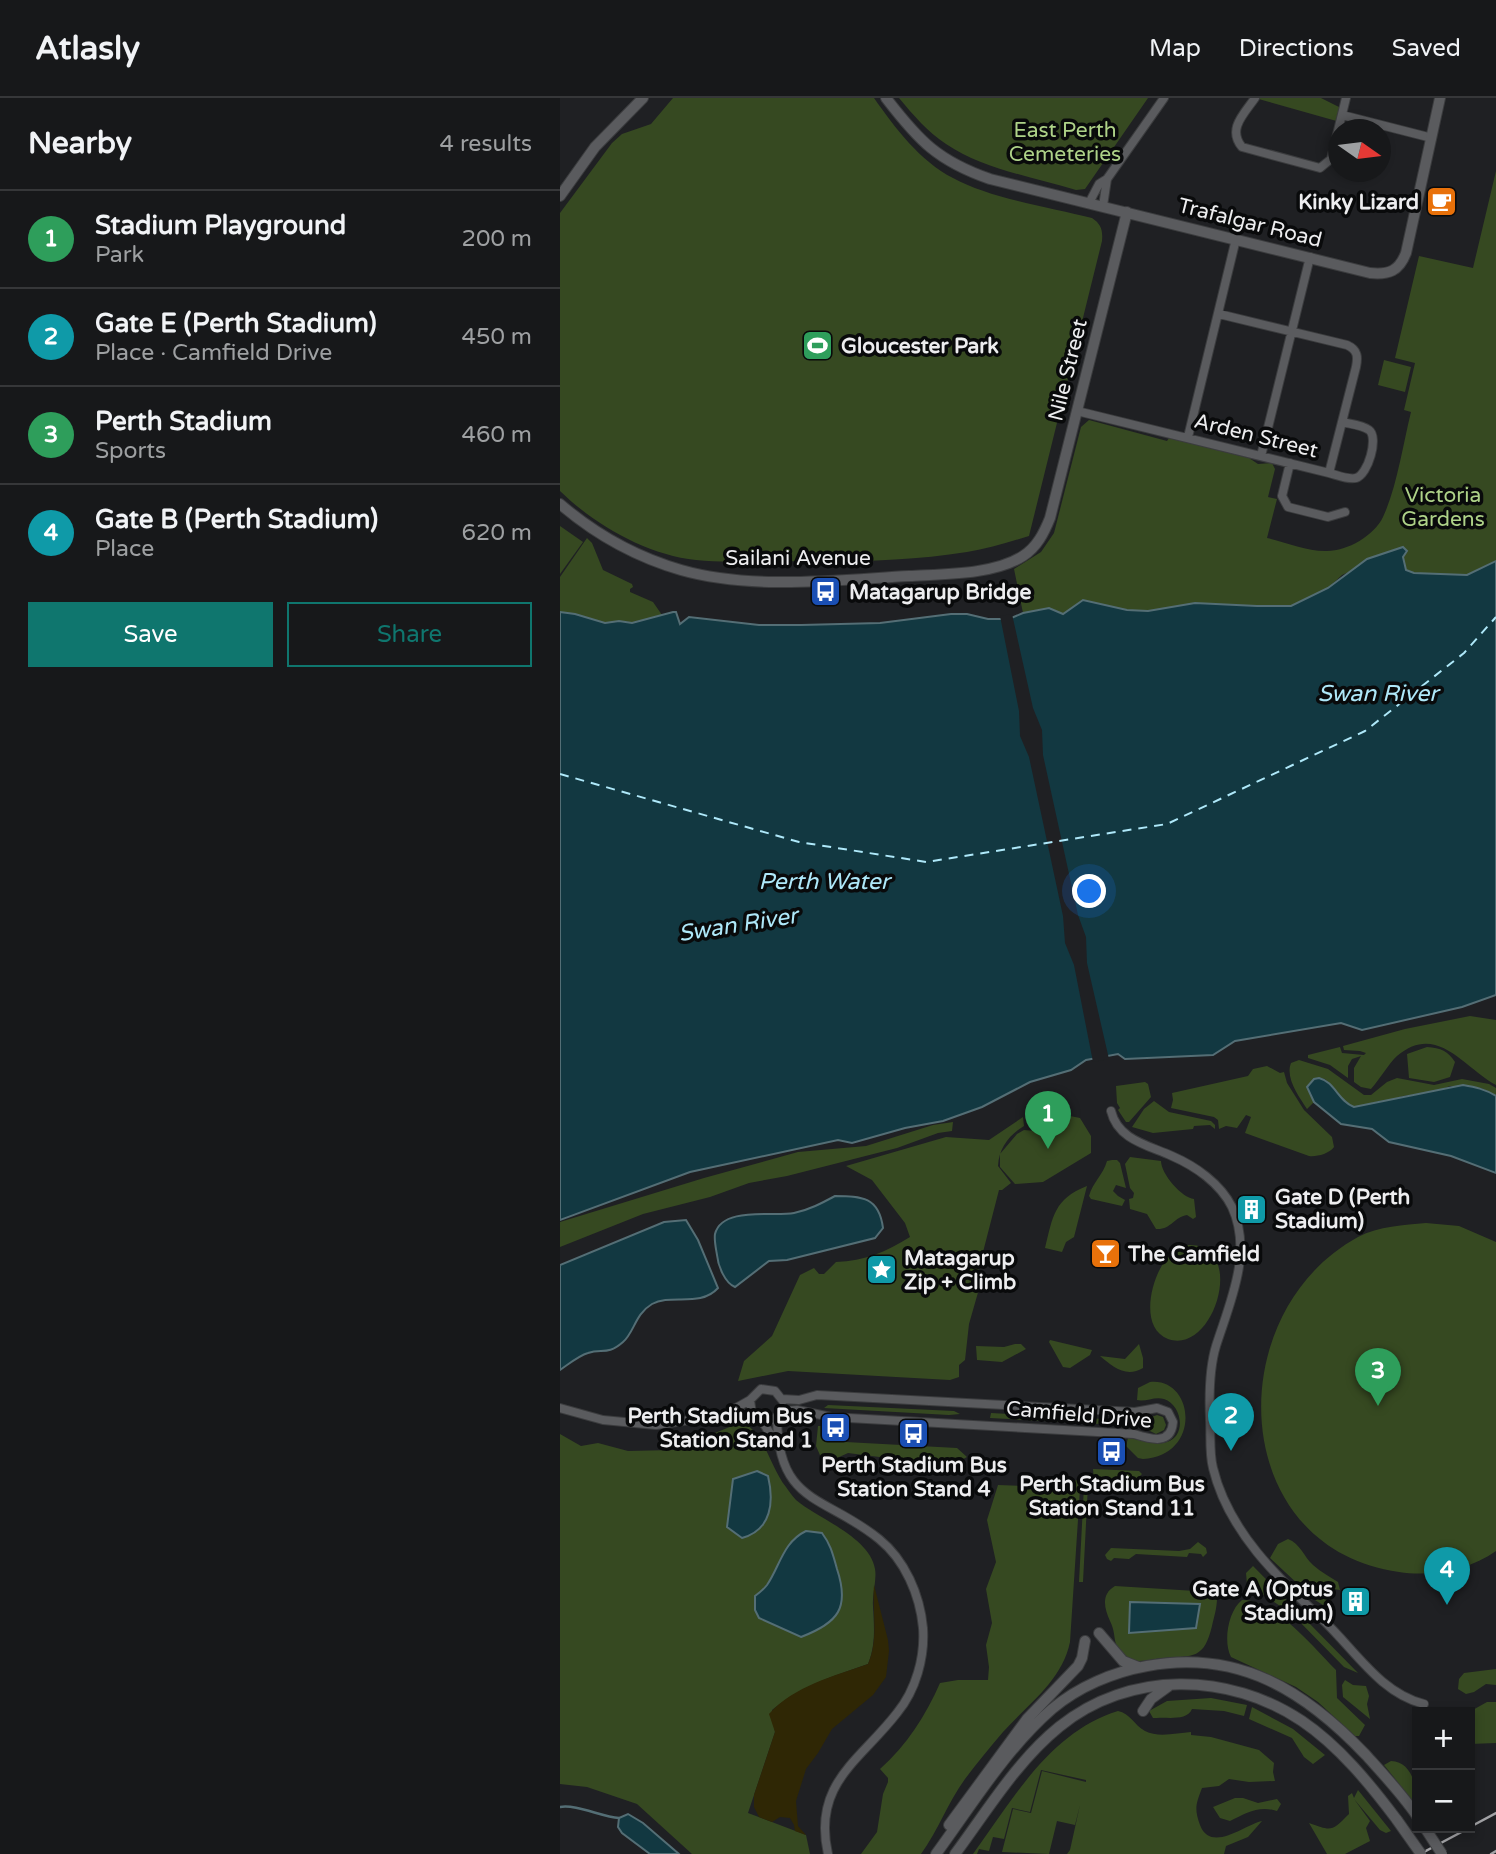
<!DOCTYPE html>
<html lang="en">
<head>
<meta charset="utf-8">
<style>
	:root { --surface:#17181a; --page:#242527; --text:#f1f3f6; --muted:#9ea0a2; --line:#363739; --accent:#0f766e }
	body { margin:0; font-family:"Varela Round",sans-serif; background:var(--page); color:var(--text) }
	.controls { position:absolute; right:21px; bottom:21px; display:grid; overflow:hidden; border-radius:0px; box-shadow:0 4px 10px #0003 }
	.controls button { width:63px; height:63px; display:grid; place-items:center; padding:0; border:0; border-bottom:2px solid var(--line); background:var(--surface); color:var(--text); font:35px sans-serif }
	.compass { position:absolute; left:768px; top:21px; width:63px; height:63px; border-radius:50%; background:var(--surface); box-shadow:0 4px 10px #0003; rotate:104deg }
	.you { position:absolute; left:530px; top:794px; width:24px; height:24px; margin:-18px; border:5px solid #fff; border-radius:50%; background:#1a73e8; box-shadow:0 0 0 10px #1a73e833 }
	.badge { display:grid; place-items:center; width:46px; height:46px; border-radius:50%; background:var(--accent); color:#fff; font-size:23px; font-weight:700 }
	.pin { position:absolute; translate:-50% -58px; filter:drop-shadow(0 2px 4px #0008) }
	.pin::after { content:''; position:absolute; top:37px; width:24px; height:21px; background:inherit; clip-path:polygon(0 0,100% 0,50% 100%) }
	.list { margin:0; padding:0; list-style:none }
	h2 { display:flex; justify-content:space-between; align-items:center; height:91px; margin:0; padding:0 28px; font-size:30px }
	h2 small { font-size:23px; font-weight:400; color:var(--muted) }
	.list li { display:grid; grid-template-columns:46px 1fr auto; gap:21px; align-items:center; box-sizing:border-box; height:98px; padding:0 28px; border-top:2px solid var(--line) }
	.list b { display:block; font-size:26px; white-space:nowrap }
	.list p { margin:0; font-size:23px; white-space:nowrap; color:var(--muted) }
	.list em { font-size:23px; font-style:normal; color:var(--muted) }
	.actions { display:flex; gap:14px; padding:21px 28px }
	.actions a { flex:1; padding:16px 0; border:2px solid var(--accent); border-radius:0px; text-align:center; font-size:24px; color:var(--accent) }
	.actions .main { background:var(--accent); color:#fff }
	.map { position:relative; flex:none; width:936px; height:1756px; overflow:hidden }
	header { display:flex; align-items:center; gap:42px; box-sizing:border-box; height:98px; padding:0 35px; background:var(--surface); border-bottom:2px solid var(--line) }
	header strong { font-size:33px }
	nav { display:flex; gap:38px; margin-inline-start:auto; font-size:24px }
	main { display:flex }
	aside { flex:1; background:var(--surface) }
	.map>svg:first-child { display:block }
</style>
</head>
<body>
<header>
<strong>Atlasly</strong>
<nav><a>Map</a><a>Directions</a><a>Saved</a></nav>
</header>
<main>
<aside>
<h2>Nearby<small>4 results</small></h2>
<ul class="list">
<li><span class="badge" style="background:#2e9e5b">1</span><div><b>Stadium Playground</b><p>Park</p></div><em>200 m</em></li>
<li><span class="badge" style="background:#0f9aa8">2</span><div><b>Gate E (Perth Stadium)</b><p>Place · Camfield Drive</p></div><em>450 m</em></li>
<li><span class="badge" style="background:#2e9e5b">3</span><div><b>Perth Stadium</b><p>Sports</p></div><em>460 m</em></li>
<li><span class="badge" style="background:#0f9aa8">4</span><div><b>Gate B (Perth Stadium)</b><p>Place</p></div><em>620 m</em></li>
</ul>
<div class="actions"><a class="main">Save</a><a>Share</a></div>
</aside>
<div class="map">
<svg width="936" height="1756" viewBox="0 0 936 1756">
	<rect width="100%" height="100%" fill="#1f2023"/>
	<path fill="#364921" d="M113,0H314C335,30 360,63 393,80C429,100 491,110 532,120C541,126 543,132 542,143L469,438C449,444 428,451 407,454C345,464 279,464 216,463C190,463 162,465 136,462C87,457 35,427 0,393V115L52,45L62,36L91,26Z
		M339,0H588L525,91L516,92C473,79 423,71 386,46C368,34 353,17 339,0Z
		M695,0H761L783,11L780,24Z
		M936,73V463L907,477L854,475L846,472L843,459L847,453L843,449L782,477L768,490L731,508H697L635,505L588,513L567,512L523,502L503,516L489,510L463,515L454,471L481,454L494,435L521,329L529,322L607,343L609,340L689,360L698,366L712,365L715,371L708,399L717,401L707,440C725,444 746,453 765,453C786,454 814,438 823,419C837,389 843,346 851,314L844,312L855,265L835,260L859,158L913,170Z
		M824,262L851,269L845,294L818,287Z
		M0,428L23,444L0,476Z
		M27,440L32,445L43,472L72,486L73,489L70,491V494L93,504L102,517L79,525L59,523L45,525L15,516L0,514V479Z
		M910,918L936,922V987C903,969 877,924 837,958C829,965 820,981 811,991L801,989L794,984V970L801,958L792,961L788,968V980L770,967L748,960V957L780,949L782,955L804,957L806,955L800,953L784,952L783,948L845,931Z
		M867,949C881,950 888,953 895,964L890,979L874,984L849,980L847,956Z
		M739,962L768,971L804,997H811L827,984L837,980L874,987L902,981L929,986L936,990V998L921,990L890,988L874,994L843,998L829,1003L815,1004L803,1008L794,1009L779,999L765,981L759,980L751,999L754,1004L747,1011C739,999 725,980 731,965Z
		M707,968L720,975L724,974L727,985L744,1012L772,1039L774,1049C769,1056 756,1059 749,1058L685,1035L691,1019L686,1017L677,1030L666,1028L659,1031L658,1022L654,1019L611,1010L613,1002L612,995L688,978L693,971Z
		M585,984L588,986L591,999L569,1024H566L558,1012L560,1010L557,1005L556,988Z
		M594,1003L609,1014L651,1023L655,1027V1031L650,1027L634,1028L633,1031L593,1035L572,1029L584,1011Z
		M505,1017L520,1020L531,1038V1055L483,1084L455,1086L440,1069V1056L457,1036L464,1032L475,1033L494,1018Z
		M463,1019L464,1028C449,1037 439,1050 438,1068L451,1085L442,1092H439L414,1189L419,1191L409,1226L405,1262L399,1267V1279L390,1282L228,1273L178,1283L184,1263L212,1238L240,1177L254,1170L259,1176H264L276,1164C305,1163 326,1154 350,1139L345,1125L312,1082L286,1068L386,1039L429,1042Z
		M393,1024L392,1033L378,1035L337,1050L227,1078L189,1085L150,1099L83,1116L0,1149V1124L144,1080L238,1054L306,1048L373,1027Z
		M570,1059L601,1063C601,1076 622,1100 634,1101L636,1119L633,1121L627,1117C614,1119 611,1132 596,1131L587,1116L570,1111L569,1101L573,1100L574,1095L570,1090L565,1066Z
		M552,1062H557L560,1065L566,1090L556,1087L553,1093L558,1098L565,1102L562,1108L531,1101L529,1098C533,1084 543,1077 547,1063Z
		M527,1088L514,1139L506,1144L502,1154L485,1150C493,1118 494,1101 527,1088Z
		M866,1125L899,1128L936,1144V1453C910,1472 871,1479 839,1474C667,1450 659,1215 798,1139C819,1128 844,1127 866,1125Z
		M627,1147C688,1143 655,1258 608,1241C579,1230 591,1181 605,1163C611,1156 618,1151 627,1147Z
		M490,1242L532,1252L530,1257L510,1270L503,1269L489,1244Z
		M455,1246H461L466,1251L442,1264L417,1262L416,1248L444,1249Z
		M579,1246L583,1260V1270C566,1280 553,1269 540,1258L565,1261Z
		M590,1284C634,1279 643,1357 583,1361L578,1360L566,1348L568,1340C580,1341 596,1348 607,1344C627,1338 622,1307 604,1301C595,1298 586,1304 577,1302L578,1290Z
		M268,1307L394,1313L400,1316L389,1317L264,1310Z
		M431,1315L580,1323L597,1317L603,1319L606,1327L604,1332L596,1336L580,1328L430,1320Z
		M182,1324C205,1335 210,1369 226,1389C229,1393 232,1398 236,1402C257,1420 310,1439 315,1471C317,1482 312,1496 313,1508C314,1528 316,1547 308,1566C273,1578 241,1588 212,1612L215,1634L188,1715L246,1737L250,1756H132L77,1706L27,1689L0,1686V1336L21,1348L38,1345L68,1353L113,1352Z
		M258,1328H263V1341L267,1343L397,1350L407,1359L390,1368L288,1355L277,1360L266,1371L256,1348Z
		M533,1371L579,1373L582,1376L568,1390L548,1389L535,1394Z
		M520,1380L527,1381L528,1387L523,1484H519L524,1388L520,1391L510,1544C502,1583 468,1606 443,1634C430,1649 417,1665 405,1681C388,1704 378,1733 361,1756H301L317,1734L323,1696L328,1684V1680L320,1671C347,1647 366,1617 380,1585L398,1582H428L429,1569L426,1547L432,1525L426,1491L436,1464L427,1422L438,1387L510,1390L511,1385Z
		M728,1441C740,1445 744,1459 753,1467C761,1474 770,1479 778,1484L780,1492L773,1491L769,1497L771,1505L763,1507L755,1502L710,1460L718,1446Z
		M638,1444L646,1450L647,1455L643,1459L641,1456L629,1455L627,1459L576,1456L569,1461L554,1460L551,1463L547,1461L545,1457L551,1450L619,1453L630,1451Z
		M693,1468L798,1575L784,1569L732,1516L687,1486L686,1475Z
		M555,1488L652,1494L657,1500C657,1510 654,1519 652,1528C644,1561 634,1558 603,1560C592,1561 581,1565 570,1562C548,1543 559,1542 550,1523C544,1510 541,1496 555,1488Z
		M682,1502C713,1500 755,1551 776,1572L777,1600L805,1627L799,1638H795L758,1604L736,1589L671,1559C663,1544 668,1513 682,1502Z
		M936,1571V1587L926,1586L914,1594L906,1596L898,1591L899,1581L904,1575Z
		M785,1582L793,1587L806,1588L809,1598L807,1606L810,1621L783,1599L782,1587Z
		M651,1600L687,1607L684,1618L664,1613L632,1611C627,1623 609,1619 597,1620H593L589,1613L607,1603Z
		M927,1604H936V1645L910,1646V1614L890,1613H911Z
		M692,1609L733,1631L765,1657L753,1666L744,1659L732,1640L689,1621Z
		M558,1613C570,1615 574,1627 585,1633C598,1640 617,1635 631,1634V1637L651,1639L699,1652L714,1665L713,1674L715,1683L689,1684L669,1681L659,1688L642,1690C636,1706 634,1710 640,1727C651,1756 686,1726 702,1723L688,1739L666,1748L664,1756H507L510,1752L520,1707L515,1727L497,1723L489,1756L442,1754L453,1711L471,1715L482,1673L526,1684V1682L481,1672L470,1714L452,1710L444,1741L433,1739L429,1753L419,1751L417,1756H413C452,1702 491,1633 558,1613Z
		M831,1663C853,1664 857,1690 857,1708L824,1667Z
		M798,1692L831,1733L826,1735L820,1732L794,1701L810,1723L806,1730L810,1743L785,1756H767L749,1725C772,1733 771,1734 789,1716L788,1698L792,1695L794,1700Z
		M675,1700H683L698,1705L717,1701L721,1706L717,1713C699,1707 686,1715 670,1723L660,1720L653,1709Z"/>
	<path fill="#2f2705" d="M314,1487L328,1542L329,1553L326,1579L313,1597L272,1631L258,1655L246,1671L236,1703L238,1728L246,1737L235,1733L234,1727L230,1720L220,1719L212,1724L199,1719L194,1709V1697L215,1634L209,1616C234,1588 274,1578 308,1566C319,1541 312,1513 314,1487Z"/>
	<path fill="#123841" stroke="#546e75" stroke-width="2" d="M843,449L847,453L843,459L846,472L854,475L907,477L936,463V897L902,909L802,932L781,925L675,943L653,957L565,961L558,956L526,962L511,972L470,984L422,1009L383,1023L345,1030L292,1045L278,1042L130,1074L0,1122V514L15,516L45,525L59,523L72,525L113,514H116L120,526L129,519L199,527H241L320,525L391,516H407L428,521H449L463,515L489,510L503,516L523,502L567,512L588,513L635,505L697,508H731L768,490L807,461Z
		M759,980C775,984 778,1003 794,1009L903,987C915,989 925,991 936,998V1075L891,1058L829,1044L812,1031L781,1026L754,1004L747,989L754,981Z
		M275,1098C302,1098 319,1099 323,1130L315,1140L227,1162L209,1163L175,1189C165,1185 158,1168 157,1157C156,1151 154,1142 155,1136C162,1108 214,1119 234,1115C249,1112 262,1105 275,1098Z
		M126,1122L138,1142L158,1190C140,1210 111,1195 92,1206C75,1216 74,1235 63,1244C47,1258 42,1250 28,1255C18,1258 9,1266 0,1272V1167L104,1124Z
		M197,1373L208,1378C214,1403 212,1432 182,1440L167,1429L173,1381Z
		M246,1433L262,1435C271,1447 273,1457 277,1471C290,1510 278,1525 241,1539L199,1520L195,1512V1498C199,1495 204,1491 207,1487C220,1468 223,1444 246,1433Z
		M570,1504L640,1506L636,1530L569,1535Z
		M68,1716L83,1725L119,1756H90L62,1735L58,1729L59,1720Z"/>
	<path fill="#1f2023" d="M452,516L473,610L482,632L483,657L518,817L526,839L527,865L549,961L533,964L514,867L505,845L503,818L469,659L460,638L459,613L440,518Z"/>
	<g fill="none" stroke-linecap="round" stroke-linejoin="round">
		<path stroke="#546e75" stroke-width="2.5" d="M0,1709C16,1706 42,1719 59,1720"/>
		<path stroke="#aee8f9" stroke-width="2" stroke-dasharray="9 7" stroke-linecap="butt" d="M0,676L239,744L366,764L607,726L805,633L904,555L936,519"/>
		<defs>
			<path id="street" d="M695,0C684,16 667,31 682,49L760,70L771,61L786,0
				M782,17L872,40
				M529,105L539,86L547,81L604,0
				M543,108L547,81
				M517,313L769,375L796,269C798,259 798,252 787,247L659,216
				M628,339L676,141
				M701,358L750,159
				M730,365L722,398L728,409L768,419L785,414
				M769,375C777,377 788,382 796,380C808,377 819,339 809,332C802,327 790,326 782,324
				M551,1013C558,1042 588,1047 612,1058C635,1068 660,1085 672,1109C693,1155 670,1204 656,1248C649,1271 649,1298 650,1322C651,1337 649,1355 653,1370C668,1433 718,1480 763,1522C795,1552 820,1595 864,1606
				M190,1302L192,1316L202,1323L218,1348
				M0,1310L43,1322L96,1327L164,1317L192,1316
				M222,1313L237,1312L271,1319L574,1336C590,1341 611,1348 613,1324L608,1314L597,1310L575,1314L257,1297L239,1302L222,1301
				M167,1315L190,1302L201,1291L215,1293L223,1303
				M217,1320C218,1407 265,1397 319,1441C345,1462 360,1497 363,1530C365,1559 356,1592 337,1615C301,1662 252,1685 268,1756
				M202,1323L212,1322L218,1318"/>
			<path id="secondary" d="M326,0C359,43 378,63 430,81L810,175C829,177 839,173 846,155L880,0
				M0,98L35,49L83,0
				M0,406C35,436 76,459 121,472C191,492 276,482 349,478C382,476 434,477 463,458C477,449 484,435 490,420L567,114
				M539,1535L563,1563L578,1569
				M583,1613L591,1601L609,1588
				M389,1727L467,1621L518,1568L522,1560L525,1543
				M376,1756C412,1707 445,1652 492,1611C518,1589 553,1574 587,1568C679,1551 745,1593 806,1657C824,1677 842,1696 857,1718
				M395,1756C427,1713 457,1663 499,1629C569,1572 669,1574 742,1623C779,1648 810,1686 837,1722"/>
		</defs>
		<use href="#street" stroke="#3b3c3e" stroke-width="10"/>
		<use href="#secondary" stroke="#3b3c3e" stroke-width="12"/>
		<use href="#street" stroke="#5a5b5e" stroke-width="8"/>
		<use href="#secondary" stroke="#5a5b5e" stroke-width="10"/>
		<path stroke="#a3a3a6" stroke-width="2.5" d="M910,1729L936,1715
			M860,1756L909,1730
			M931,1756L936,1753"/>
		<defs>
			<path id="secondary-bridge" d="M837,1722L861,1756
				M865,1730L882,1756"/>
		</defs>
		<use href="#secondary-bridge" stroke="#3b3c3e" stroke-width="12" stroke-linecap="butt"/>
		<use href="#secondary-bridge" stroke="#5a5b5e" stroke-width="10"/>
	</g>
	<defs>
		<symbol id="cafe-square" viewBox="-11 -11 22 22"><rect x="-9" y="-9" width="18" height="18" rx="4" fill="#e8710a" stroke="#090a0b"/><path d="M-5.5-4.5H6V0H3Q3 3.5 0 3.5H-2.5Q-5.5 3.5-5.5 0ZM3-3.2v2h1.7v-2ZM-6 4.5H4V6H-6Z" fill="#fff"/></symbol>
		<symbol id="stadium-square" viewBox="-11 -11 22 22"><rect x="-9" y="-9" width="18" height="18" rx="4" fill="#2e9e5b" stroke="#090a0b"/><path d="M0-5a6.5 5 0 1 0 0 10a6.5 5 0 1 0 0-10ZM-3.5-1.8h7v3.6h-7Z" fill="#fff"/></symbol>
		<symbol id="bus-square" viewBox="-11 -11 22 22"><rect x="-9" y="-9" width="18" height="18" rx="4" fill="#1a4fb4" stroke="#090a0b"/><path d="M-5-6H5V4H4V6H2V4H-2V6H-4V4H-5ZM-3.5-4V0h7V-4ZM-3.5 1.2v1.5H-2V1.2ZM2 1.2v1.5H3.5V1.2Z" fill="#fff"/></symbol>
		<symbol id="building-square" viewBox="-11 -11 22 22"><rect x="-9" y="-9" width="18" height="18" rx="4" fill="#0f9aa8" stroke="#090a0b"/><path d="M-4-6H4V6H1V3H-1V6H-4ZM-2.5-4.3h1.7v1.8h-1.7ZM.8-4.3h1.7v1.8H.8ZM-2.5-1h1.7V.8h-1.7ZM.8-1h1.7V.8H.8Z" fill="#fff"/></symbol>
		<symbol id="bar-square" viewBox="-11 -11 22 22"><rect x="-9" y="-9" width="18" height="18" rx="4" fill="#e8710a" stroke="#090a0b"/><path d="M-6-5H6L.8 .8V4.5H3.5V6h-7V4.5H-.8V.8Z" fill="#fff"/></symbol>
		<symbol id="sight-square" viewBox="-11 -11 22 22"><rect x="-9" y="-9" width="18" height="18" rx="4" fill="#0f9aa8" stroke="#090a0b"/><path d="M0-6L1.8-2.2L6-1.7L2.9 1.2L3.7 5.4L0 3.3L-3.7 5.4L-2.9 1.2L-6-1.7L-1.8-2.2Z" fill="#fff"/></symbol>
	</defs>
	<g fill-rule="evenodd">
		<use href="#cafe-square" x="864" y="86" width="35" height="35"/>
		<use href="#stadium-square" x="240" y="230" width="35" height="35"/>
		<use href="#bus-square" x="248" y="476" width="35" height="35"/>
		<use href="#building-square" x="674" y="1094" width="35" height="35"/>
		<use href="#bar-square" x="528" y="1138" width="35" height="35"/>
		<use href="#sight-square" x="304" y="1154" width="35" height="35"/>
		<use href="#bus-square" x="258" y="1312" width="35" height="35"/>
		<use href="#bus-square" x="336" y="1318" width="35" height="35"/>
		<use href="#bus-square" x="534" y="1336" width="35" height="35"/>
		<use href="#building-square" x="778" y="1486" width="35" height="35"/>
	</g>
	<g text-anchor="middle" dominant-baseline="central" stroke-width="7" stroke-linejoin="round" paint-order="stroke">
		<g font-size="21" fill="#aed288" stroke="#090a0b">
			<text x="505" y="32">East Perth<tspan x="505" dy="24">Cemeteries</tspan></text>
			<text x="883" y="397">Victoria<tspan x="883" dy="24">Gardens</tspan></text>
		</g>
		<g font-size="21" font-weight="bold" fill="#ededef" stroke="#090a0b" text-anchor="start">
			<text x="859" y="104" text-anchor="end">Kinky Lizard</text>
			<text x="281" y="248">Gloucester Park</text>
			<text x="289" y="494">Matagarup Bridge</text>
			<text x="715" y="1099">Gate D (Perth<tspan x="715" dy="24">Stadium)</tspan></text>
			<text x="568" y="1156">The Camfield</text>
			<text x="344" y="1160">Matagarup<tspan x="344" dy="24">Zip + Climb</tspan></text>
			<text x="253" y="1318" text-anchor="end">Perth Stadium Bus<tspan x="253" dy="24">Station Stand 1</tspan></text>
			<text x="354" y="1367" text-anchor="middle">Perth Stadium Bus<tspan x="354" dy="24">Station Stand 4</tspan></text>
			<text x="552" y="1386" text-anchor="middle">Perth Stadium Bus<tspan x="552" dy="24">Station Stand 11</tspan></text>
			<text x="773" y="1491" text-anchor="end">Gate A (Optus<tspan x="773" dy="24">Stadium)</tspan></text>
		</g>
		<g font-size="21" fill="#ededef" stroke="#090a0b">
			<text transform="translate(690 125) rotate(14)">Trafalgar Road</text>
			<text transform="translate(508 272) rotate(-76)">Nile Street</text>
			<text transform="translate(696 338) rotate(14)">Arden Street</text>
			<text x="238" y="460">Sailani Avenue</text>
			<text transform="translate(519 1317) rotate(5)">Camfield Drive</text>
		</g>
		<g font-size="23" font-style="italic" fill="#aee8f9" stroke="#090a0b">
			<text x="818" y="596">Swan River</text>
			<text x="264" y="784">Perth Water</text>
			<text transform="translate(178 827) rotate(-9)">Swan River</text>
		</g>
	</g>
</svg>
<div class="controls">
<button>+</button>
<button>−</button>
</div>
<svg class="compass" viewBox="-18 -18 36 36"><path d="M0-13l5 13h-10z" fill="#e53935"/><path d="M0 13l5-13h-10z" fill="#9ea0a2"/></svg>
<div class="you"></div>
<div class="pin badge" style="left:488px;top:1051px;background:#2e9e5b">1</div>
<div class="pin badge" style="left:671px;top:1353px;background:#0f9aa8">2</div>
<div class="pin badge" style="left:818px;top:1308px;background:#2e9e5b">3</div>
<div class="pin badge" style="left:887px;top:1507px;background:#0f9aa8">4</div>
</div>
</main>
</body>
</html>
